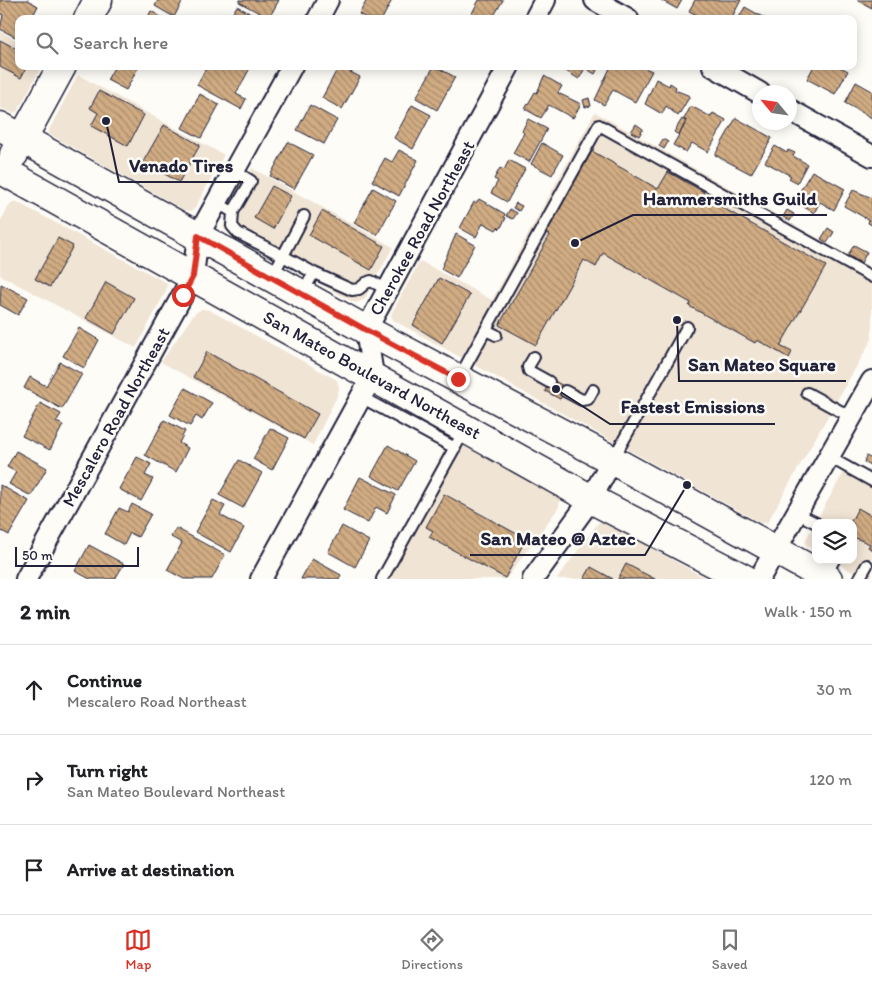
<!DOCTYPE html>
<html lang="en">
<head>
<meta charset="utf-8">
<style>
	:root { --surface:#fff; --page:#f2f2f2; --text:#202124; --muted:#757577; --line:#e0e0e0; --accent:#d93025 }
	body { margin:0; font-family:Itim,sans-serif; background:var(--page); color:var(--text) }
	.controls { position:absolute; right:15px; bottom:15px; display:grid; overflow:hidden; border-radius:10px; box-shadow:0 2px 12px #0003 }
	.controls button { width:45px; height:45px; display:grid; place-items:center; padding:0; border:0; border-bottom:1px solid var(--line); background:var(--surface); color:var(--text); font:25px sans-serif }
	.compass { position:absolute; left:752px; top:85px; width:45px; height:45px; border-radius:50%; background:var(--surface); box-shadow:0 2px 12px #0003; rotate:299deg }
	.scale { position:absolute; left:15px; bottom:12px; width:124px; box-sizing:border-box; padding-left:5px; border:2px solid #22223b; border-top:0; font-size:14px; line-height:18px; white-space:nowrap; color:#22223b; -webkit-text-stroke:4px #fdfcf7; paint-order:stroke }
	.stop { position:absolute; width:15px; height:15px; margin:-11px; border:4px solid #d93025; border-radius:50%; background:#fff }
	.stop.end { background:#d93025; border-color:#fff; box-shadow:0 1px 5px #0008 }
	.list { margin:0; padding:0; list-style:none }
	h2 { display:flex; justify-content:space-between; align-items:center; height:65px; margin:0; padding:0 20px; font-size:21px }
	h2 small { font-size:16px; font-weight:400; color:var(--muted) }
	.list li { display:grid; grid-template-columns:32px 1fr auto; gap:15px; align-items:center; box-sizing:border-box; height:90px; padding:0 20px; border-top:1px solid var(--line) }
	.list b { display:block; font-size:19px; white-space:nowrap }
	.list p { margin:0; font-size:16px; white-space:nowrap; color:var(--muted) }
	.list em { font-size:16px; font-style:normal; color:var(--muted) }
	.icon { flex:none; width:28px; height:28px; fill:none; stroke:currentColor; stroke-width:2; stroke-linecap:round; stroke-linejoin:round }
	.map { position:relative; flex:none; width:872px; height:579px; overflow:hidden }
	.search { position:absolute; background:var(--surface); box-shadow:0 2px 12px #0003; left:15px; right:15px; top:15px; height:55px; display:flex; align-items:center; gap:12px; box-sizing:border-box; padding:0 18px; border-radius:10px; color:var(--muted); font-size:19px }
	.sheet { height:335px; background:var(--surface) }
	nav { display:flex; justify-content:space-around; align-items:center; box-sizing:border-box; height:70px; border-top:1px solid var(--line); background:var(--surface); font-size:14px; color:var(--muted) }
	nav a { display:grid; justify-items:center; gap:2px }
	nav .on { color:var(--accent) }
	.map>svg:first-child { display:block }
</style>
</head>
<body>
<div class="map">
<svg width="872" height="579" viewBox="0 0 872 579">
	<defs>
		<pattern id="building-back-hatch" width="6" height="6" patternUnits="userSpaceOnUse" patternTransform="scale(1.25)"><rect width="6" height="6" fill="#d1ac83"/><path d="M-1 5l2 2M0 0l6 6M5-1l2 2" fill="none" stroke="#a98c6c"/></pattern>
	</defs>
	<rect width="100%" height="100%" fill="#fdfcf7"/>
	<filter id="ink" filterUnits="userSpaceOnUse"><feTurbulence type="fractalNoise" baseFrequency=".02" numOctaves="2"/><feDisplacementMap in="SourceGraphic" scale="10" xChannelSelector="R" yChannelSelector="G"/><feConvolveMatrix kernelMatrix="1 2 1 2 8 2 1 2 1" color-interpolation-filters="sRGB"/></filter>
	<g filter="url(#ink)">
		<path fill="#f0e4d4" d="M0,31L19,42V66H42L17,112L13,113L0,108Z
			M78,75L224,155L195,208L191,211L184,210L49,134V130Z
			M595,112L872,269V339L767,523H761L393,320L391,314L420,261L492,300Z
			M252,168L393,247L364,300L355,303L226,231L223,227Z
			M15,201L167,283L166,291L136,348L0,275V222L10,204Z
			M202,309L209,310L337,380L339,388L337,396L313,445L161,362L194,314Z
			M461,444L560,497L559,507L506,579H375L443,452L454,457Z
			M845,470L872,485V579H865L831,560H853V523H816V552L805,544L806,539Z
			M602,521L707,579H557L598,523Z"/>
		<path fill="url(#building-back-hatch)" stroke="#22223b" d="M0,0H28L38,6L31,19H19V39L0,29L3,15L0,13Z
			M158,0H183L174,17L155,6Z
			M240,0H279L269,18L239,2Z
			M367,0H392L382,19H368L359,14Z
			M479,0H503L492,19H469Z
			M661,0H682L677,9Z
			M695,0H741L731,19H704L689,11Z
			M857,0H872V8Z
			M237,6L260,19H229Z
			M745,7L766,19H738Z
			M151,11L164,19H147Z
			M0,40L19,50V66H27L21,78L0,67Z
			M115,66H139L126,90L107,80Z
			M207,66L250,68L236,94L246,99L241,109L197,85Z
			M339,66L360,77L342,109L322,98Z
			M434,66L455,77L437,110L416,98Z
			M569,66H599L595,74L585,68L579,79L566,71Z
			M611,66H640L652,71L635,102L613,90L604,105L595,100Z
			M814,66H839L848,71L835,94L807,79Z
			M544,76L562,86L558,93L581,104L573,118L549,105L541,118L525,109L535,92L537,93Z
			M656,79L669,86L670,83L676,87L675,90L690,96L678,116L666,106L662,114L645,104Z
			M856,82L872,91V118L845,103Z
			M99,91L144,115L128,146L91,126L98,113L90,108Z
			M200,94L219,105L201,138L182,128Z
			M589,98L591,106L585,107L583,100Z
			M310,105L337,120L324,144L297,130Z
			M412,105L431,115L413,149L394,138Z
			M691,106L711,117L713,113L726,120L708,152L692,143L686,152L673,145L687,121L684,119Z
			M736,118L772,138L751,174L715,155Z
			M528,119L547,129L529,162L513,153L524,133L522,131Z
			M682,119L686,121L679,135L674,132Z
			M636,124L643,129L639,136L631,132Z
			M164,125L200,145L179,182L143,162Z
			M663,139L668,142L664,149L659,146Z
			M288,142L313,155L294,189L270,176Z
			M542,143L563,155L552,175L531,164Z
			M775,146L787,153L788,150L795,153L793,156L807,164L797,183L789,178L791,176L765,162Z
			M399,150L418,160L399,196L372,181L385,158L392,162Z
			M592,151L658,189L668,172L704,192L702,196L826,266L780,346L792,352L789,358L757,340L755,343L689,306L691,303L603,253L596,267L584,260L536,345L499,325L550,235L546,233Z
			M509,160L525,169L507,202L491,193L498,181L494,179L500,168L504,170Z
			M812,171L845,189L834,210L820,202L814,213L794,201Z
			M272,186L291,196L273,229L254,218Z
			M373,188L396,201L377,235L354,223Z
			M853,190L872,198V225L868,223L869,220L844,206Z
			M479,199L505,214L504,217L506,218L500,229L498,227L496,230L483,223L476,237L460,228L474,202L476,203Z
			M516,203L522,206L519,211L513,208Z
			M510,209L517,213L513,219L506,216Z
			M787,210L794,214L790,221L783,217Z
			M322,211L384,246L371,270L309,235Z
			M828,228L834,232L827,243L821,239Z
			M456,234L475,245L457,278L441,269Z
			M58,238L73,246L50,287L35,279Z
			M854,245L867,252L861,263L848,255Z
			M439,278L470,295L442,343L413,325Z
			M106,282L134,298L114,334L86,318Z
			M1,284L28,298L18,315L0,305Z
			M79,328L99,340L84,368L63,356Z
			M207,352L318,414L304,439L193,377Z
			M60,362L82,374L62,409L24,388L30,377L46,386Z
			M551,379L567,388L560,399L545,391Z
			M185,388L212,403L202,420L196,416L190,426L170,415Z
			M40,403L61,414L56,422L63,425L50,450L22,436Z
			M164,420L185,431L179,443L188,448L176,472L145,455Z
			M270,428L289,438L272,470L253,459Z
			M388,445L415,461L398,491L371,476Z
			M16,451L47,468L31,496L9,484L16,472L7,467Z
			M866,456L872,459L870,465L864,462Z
			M137,457L151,464L145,475L153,479L141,501L119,489Z
			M239,460L262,473L243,508L219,495Z
			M360,477L396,495L387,513L376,507L368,523L343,510Z
			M0,485L29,501L9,535L0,530Z
			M444,494L526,539L505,578L429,537L433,531L426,527Z
			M213,500L225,506L220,515L244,528L231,552L195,532Z
			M132,504L151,514L138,537L130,533L124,545L105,534L119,508L128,512Z
			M858,508L872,516V550L868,547L870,544L853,537V523H850Z
			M342,526L369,541L355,567L328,552Z
			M176,528L225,555L212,579H184L167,570L182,543L171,537Z
			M89,545L124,564L115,579H90L75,571Z
			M312,559L341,575L339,579H301Z
			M626,564L655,579H618Z
			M591,567L613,579H584Z"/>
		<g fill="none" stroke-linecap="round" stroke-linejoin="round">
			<defs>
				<path id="lane" d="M217,203L233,212L232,226L238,233L283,256L304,216
					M233,212L251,181L235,171
					M314,273L352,290L359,289L366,283L371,281L388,290
					M272,276L283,256L314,273L302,293
					M486,330L496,335
					M534,357L528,367L529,371L549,382
					M459,378L599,125L872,277
					M565,391L582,400L588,399L593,390
					M807,393L851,417
					M361,397L455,448
					M829,457L872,481
					M613,459L687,327
					M796,513L816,523
					M825,577L834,560
					M382,579L465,429
					M859,579L867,565"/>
				<path id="street" d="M595,0L628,19
					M318,19L328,0
					M535,19L545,0
					M713,66L760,93
					M790,110L872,156
					M26,579L193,276L198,236L292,66
					M261,579L373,375L366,330L509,66
					M533,579L591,499L612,460
					M759,579L872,381"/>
				<path id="secondary" d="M88,19L98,0
					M0,126L366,330L612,460L828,579
					M14,154L62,66
					M0,169L591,499L745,579"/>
			</defs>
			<use href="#lane" stroke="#22223b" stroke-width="14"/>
			<use href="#street" stroke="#22223b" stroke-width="24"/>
			<use href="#secondary" stroke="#22223b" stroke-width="31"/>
			<use href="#lane" stroke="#fdfcf7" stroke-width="10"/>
			<use href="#street" stroke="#fdfcf7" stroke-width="20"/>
			<use href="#secondary" stroke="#fdfcf7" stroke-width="28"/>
		</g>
	</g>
	<g fill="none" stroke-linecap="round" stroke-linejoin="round" filter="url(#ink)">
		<path stroke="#d93025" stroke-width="6" d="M183,295L193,276L198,236L366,330L458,379"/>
	</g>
	<g text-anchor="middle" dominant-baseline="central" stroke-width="5" stroke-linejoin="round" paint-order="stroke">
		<g font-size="18" fill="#22223b" stroke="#fdfcf7">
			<text transform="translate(422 228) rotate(-61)">Cherokee Road Northeast</text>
			<text transform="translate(372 375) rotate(29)">San Mateo Boulevard Northeast</text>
			<text transform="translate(116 417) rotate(-61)">Mescalero Road Northeast</text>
		</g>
	</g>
	<path fill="none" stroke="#22223b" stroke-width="2" d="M106 121L119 182H243M575 243L633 215H827M677 320L679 381H846M556 389L610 424H775M687 485L645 555H470"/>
	<g fill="#22223b" stroke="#fdfcf7" stroke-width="2">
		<circle cx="106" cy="121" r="5"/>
		<circle cx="575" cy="243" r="5"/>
		<circle cx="677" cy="320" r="5"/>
		<circle cx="556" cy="389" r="5"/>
		<circle cx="687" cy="485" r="5"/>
	</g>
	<g font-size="19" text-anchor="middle" font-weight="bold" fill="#22223b" stroke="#fdfcf7" stroke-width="5" stroke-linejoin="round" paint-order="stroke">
		<text x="181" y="172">Venado Tires</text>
		<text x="730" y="205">Hammersmiths Guild</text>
		<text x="762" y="371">San Mateo Square</text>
		<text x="693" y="413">Fastest Emissions</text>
		<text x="558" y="545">San Mateo @ Aztec</text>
	</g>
</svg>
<div class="controls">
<button><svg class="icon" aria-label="layers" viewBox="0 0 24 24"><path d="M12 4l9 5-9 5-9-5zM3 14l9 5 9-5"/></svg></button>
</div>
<svg class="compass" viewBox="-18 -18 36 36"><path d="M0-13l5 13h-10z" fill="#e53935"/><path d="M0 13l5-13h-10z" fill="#757577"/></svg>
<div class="scale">50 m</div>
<div class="stop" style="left:183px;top:295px"></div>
<div class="stop end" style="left:458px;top:379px"></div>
<div class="search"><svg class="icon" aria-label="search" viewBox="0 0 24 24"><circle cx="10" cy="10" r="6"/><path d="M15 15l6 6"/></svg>Search here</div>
</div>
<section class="sheet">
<h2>2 min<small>Walk · 150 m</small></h2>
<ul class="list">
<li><svg class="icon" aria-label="ahead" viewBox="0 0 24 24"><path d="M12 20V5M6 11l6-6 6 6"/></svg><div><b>Continue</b><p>Mescalero Road Northeast</p></div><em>30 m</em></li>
<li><svg class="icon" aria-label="right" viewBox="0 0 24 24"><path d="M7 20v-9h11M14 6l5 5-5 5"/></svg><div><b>Turn right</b><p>San Mateo Boulevard Northeast</p></div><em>120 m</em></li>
<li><svg class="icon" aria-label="arrive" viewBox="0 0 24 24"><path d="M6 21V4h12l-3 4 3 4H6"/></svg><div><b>Arrive at destination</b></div></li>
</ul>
</section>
<nav>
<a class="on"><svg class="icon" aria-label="map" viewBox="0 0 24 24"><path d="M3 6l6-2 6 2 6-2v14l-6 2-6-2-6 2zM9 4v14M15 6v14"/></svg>Map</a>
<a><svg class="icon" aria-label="directions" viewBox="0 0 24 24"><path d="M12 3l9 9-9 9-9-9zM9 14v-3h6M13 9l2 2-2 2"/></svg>Directions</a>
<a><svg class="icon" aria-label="saved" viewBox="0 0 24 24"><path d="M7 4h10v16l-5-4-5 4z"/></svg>Saved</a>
</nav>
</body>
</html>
